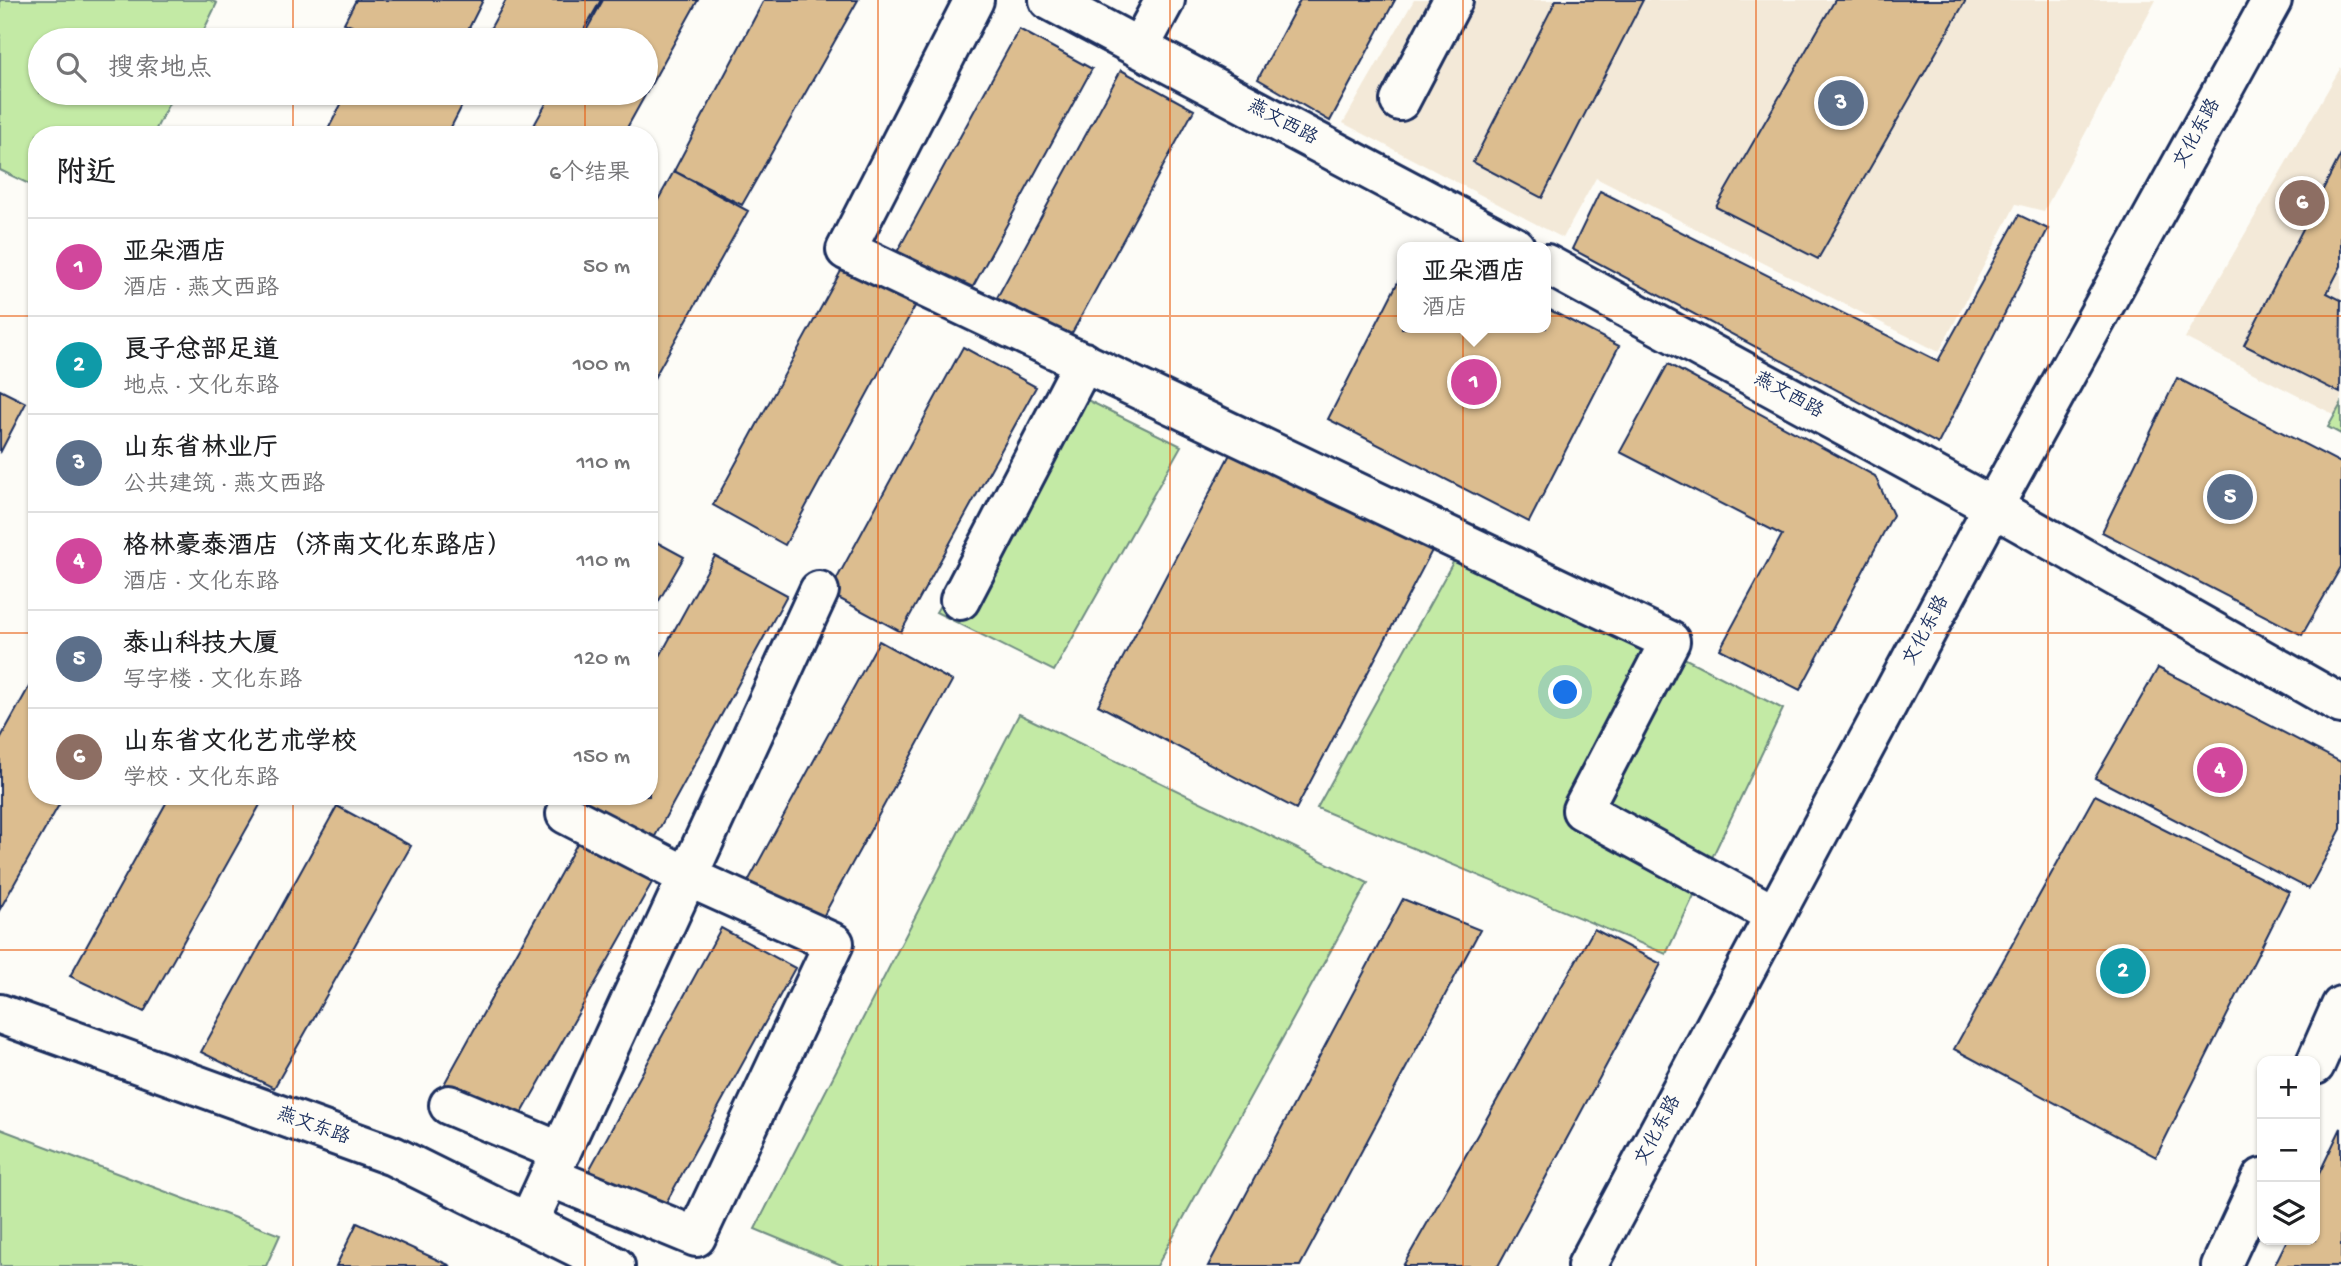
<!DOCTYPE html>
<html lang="zh">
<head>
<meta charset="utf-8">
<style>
	:root { --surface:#fff; --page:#f6f6f6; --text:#202124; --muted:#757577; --line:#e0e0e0; --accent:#1f6fb2 }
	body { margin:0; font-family:"Gochi Hand","LXGW WenKai TC",sans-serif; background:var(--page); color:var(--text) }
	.controls { position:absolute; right:21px; bottom:21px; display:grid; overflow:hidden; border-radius:14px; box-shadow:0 2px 5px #0004 }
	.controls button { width:63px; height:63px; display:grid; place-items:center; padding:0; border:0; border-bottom:2px solid var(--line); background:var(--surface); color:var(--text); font:35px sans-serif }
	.you { position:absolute; left:1566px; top:693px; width:24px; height:24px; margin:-18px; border:5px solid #fff; border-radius:50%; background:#1a73e8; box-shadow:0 0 0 10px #1a73e833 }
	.badge { display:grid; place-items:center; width:46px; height:46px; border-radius:50%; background:var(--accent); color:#fff; font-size:23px; font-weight:700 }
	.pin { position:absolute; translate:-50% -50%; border:4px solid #fff; box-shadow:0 2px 7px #0006 }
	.popup { position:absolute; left:1397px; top:242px; width:154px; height:91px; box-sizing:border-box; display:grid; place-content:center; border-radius:14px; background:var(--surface); filter:drop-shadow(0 2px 5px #0005); font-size:23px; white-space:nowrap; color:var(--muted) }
	.popup b { font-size:26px; color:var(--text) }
	.popup::after { content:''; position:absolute; left:50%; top:100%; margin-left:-14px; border:14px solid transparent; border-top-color:var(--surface) }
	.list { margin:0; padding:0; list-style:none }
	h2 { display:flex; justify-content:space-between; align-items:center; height:91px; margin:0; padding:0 28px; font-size:30px }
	h2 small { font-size:23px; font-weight:400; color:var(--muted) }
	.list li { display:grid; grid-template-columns:46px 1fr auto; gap:21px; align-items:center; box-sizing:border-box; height:98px; padding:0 28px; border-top:2px solid var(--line) }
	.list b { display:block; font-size:26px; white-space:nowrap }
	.list p { margin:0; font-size:23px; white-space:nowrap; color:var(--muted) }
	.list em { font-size:23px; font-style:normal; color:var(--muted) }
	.icon { flex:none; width:38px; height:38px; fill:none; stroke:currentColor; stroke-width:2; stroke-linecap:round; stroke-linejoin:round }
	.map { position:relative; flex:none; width:2341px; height:1266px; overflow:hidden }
	.search { position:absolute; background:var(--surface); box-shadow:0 2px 5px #0004; left:28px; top:28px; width:630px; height:77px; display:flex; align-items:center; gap:18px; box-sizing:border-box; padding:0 24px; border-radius:38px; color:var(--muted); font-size:26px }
	.panel { position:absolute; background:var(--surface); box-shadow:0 2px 5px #0004; left:28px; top:126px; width:630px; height:679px; border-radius:28px }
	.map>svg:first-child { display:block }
</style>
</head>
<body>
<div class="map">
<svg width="2341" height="1266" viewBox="0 0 2341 1266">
	<rect width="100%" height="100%" fill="#fdfcf7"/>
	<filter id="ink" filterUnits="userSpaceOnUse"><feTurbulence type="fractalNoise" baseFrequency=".0143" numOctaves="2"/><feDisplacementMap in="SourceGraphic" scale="14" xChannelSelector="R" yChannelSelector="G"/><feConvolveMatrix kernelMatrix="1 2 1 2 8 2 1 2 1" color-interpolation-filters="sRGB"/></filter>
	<g filter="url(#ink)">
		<path fill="#f3e9d8" d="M1414,0H2156L2044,211L2016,204L1939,352L1596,178L1563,238L1343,123Z
			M2341,67V418L2185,338Z"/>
		<path fill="#c3eaa5" stroke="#6f8c82" stroke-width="2" d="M0,0H210L217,3L199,40H40V93H174L153,135H37V188L0,170Z
			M1071,392L1181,446L1054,671L936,612Z
			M2341,404V434L2328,427Z
			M1463,544L1783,709L1666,954L1317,808Z
			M1019,714L1368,883L1157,1266H844L755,1229Z
			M0,1129L280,1235L266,1266H0Z"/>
		<path fill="#dcbd8f" stroke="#1b2f5e" stroke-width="2" d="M356,0H483L463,40H387L344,23Z
			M506,0H601L578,40H484Z
			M603,0H698L623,135H548L533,127L552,93H646V40H581Z
			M764,0H858L742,205L674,171Z
			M1300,0H1395L1330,121L1258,79Z
			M1556,0H1643L1542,198L1473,162Z
			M1835,0H1966L1818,259L1716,207Z
			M1019,29L1092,69L958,314L885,274Z
			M1121,70L1194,110L1060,355L987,316Z
			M347,93H455L466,98L447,135H325Z
			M2341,154V266L2327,293L2341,300L2340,393L2244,345Z
			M674,171L748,211L649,387V216Z
			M1600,191L1938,361L2019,215L2048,229L1938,444L1572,249Z
			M847,260L919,299L785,545L713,505Z
			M1402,274V328H1546V308L1619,346L1529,522L1328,419Z
			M963,347L1036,387L901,632L829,593Z
			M1668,364L1875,476L1893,515L1800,690L1720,649L1782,535L1620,452Z
			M2177,378L2341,463V567L2302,635L2102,532Z
			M0,390L26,403L0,453Z
			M1249,418L1447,522L1296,809L1098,705Z
			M649,538L684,557L649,618Z
			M715,556L787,595L653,840L581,801L583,796H649V676Z
			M879,641L952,681L818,926L745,887Z
			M2158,668L2341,762V829L2309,889L2095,778Z
			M34,678L37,679V796H64L0,909V739Z
			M2095,795L2289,892L2156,1157L1954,1049Z
			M170,796H265L144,1012L70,976Z
			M337,806L411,846L274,1088L201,1052Z
			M579,840L654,879L517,1122L443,1086Z
			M1403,899L1480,930L1300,1266H1208Z
			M721,928L795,968L660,1214L587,1174Z
			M1594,929L1661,964L1498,1266H1403Z
			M2341,1128V1266H2274L2287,1240H2315V1182Z
			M357,1223L451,1266H336Z"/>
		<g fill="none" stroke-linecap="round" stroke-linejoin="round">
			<defs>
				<path id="street" d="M974,0L846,250L1670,641L1582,810L1775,915
					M1049,0L1515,247
					M1139,48L1165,0
					M1400,101L1453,0
					M1546,264L1993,507L2341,704
					M960,600L1084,362
					M0,1014L393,1156L615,1266
					M2315,1065L2341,1006
					M449,1105L561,1152
					M550,1177L696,1237L834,943L688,877L566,814
					M528,1223L819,591
					M2221,1266L2262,1178"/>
				<path id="secondary" d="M1587,1266L1993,507L2272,0"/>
			</defs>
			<use href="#street" stroke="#1b2f5e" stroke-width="44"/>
			<use href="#secondary" stroke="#1b2f5e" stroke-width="44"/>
			<use href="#street" stroke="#fdfcf7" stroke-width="38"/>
			<use href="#secondary" stroke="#fdfcf7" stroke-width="38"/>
		</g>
	</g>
	<path fill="none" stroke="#e8590c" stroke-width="2" stroke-opacity="0.55" d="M293,0V40M585,0V40M878,0V1266M1170,0V1266M1463,0V1266M1756,0V1266M2048,0V1266M293,93V135M585,93V135M0,316H37M649,316H2341M0,633H37M649,633H2341M293,796V1266M585,796V1266M0,950H2341"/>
	<g text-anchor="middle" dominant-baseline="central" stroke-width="6" stroke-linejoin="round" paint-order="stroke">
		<g font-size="19" fill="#1b2f5e" stroke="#fdfcf7">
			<text transform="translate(1282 123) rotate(28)">燕文西路</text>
			<text transform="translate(2198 134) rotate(-61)">文化东路</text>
			<text transform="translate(1788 396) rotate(29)">燕文西路</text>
			<text transform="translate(1927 631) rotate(-62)">文化东路</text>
			<text transform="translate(313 1127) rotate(20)">燕文东路</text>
			<text transform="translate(1659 1131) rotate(-62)">文化东路</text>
		</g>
	</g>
</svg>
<div class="controls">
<button>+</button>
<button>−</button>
<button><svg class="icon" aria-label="layers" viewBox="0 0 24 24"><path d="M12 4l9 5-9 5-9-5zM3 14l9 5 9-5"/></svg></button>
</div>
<div class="you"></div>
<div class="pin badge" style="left:1474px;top:382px;background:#d1479c">1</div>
<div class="popup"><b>亚朵酒店</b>酒店</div>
<div class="pin badge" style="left:2123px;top:971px;background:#0f9aa8">2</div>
<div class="pin badge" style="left:1841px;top:103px;background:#5c6f8a">3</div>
<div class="pin badge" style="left:2220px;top:770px;background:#d1479c">4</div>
<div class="pin badge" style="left:2230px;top:497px;background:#5c6f8a">5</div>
<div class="pin badge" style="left:2302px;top:203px;background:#8d6e63">6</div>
<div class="search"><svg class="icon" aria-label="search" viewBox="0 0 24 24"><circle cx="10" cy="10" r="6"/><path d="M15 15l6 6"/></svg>搜索地点</div>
<section class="panel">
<h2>附近<small>6个结果</small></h2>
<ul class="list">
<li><span class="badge" style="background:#d1479c">1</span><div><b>亚朵酒店</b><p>酒店 · 燕文西路</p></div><em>50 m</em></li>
<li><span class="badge" style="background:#0f9aa8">2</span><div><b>良子总部足道</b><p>地点 · 文化东路</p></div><em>100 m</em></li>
<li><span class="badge" style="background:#5c6f8a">3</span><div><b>山东省林业厅</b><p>公共建筑 · 燕文西路</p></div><em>110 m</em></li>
<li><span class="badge" style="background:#d1479c">4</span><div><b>格林豪泰酒店（济南文化东路店）</b><p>酒店 · 文化东路</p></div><em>110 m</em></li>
<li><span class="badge" style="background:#5c6f8a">5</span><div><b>泰山科技大厦</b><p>写字楼 · 文化东路</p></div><em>120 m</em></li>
<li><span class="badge" style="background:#8d6e63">6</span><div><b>山东省文化艺术学校</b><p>学校 · 文化东路</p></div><em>150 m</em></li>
</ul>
</section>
</div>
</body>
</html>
